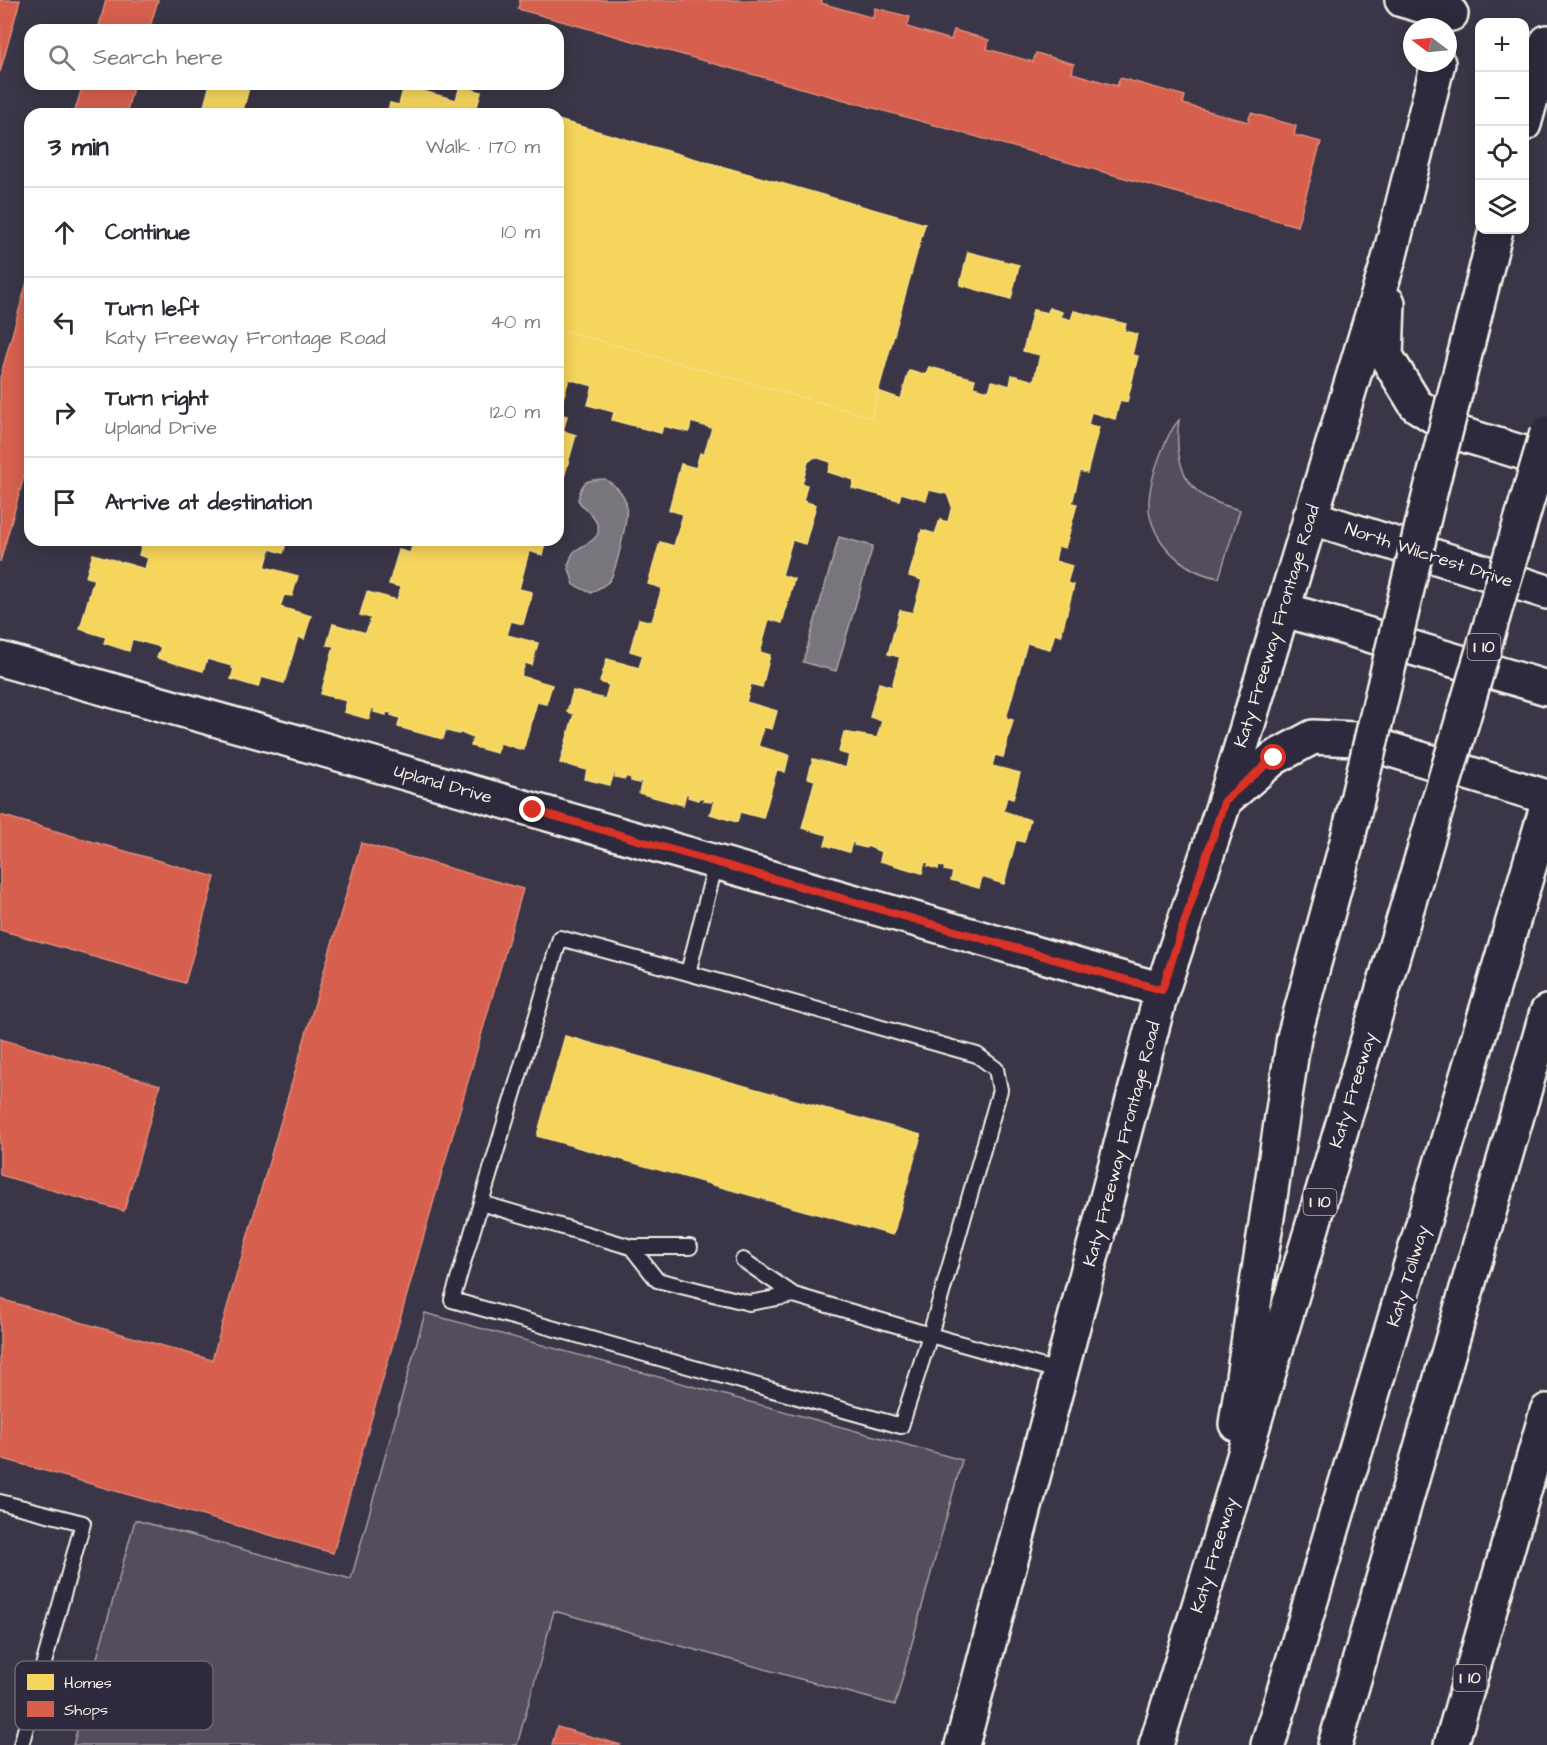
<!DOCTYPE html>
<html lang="en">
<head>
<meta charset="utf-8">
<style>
	:root { --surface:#fff; --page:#f7f7f7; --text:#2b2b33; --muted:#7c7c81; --line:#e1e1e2 }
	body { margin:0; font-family:"Architects Daughter",sans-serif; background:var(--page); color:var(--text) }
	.controls { position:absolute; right:18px; top:18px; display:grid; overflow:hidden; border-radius:12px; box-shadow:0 3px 15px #0003 }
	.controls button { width:54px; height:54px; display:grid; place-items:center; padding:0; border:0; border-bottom:2px solid var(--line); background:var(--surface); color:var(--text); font:30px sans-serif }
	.compass { position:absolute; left:1403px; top:18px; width:54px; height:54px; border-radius:50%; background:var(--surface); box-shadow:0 3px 15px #0003; rotate:286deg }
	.stop { position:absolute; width:18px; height:18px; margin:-14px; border:4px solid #d93025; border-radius:50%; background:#fff }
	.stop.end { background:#d93025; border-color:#fff; box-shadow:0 2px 6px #0008 }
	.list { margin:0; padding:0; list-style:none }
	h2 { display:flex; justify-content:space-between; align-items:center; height:78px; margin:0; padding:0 24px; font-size:26px }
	h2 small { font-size:20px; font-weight:400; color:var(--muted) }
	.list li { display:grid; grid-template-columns:39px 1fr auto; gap:18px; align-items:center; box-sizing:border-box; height:90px; padding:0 24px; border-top:2px solid var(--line) }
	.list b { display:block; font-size:22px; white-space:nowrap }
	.list p { margin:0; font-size:20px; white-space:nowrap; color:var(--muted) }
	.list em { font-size:20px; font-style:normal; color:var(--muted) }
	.icon { flex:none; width:33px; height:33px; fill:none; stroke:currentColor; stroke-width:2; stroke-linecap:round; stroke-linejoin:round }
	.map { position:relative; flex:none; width:1547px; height:1745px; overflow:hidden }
	.search { position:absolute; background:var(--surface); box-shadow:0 3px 15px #0003; left:24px; top:24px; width:540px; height:66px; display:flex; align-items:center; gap:15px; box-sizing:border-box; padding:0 21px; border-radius:18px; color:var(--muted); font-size:22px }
	.panel { position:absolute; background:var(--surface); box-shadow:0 3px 15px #0003; left:24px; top:108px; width:540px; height:438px; border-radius:18px }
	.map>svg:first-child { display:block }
</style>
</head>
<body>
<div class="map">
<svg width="1547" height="1745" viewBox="0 0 1547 1745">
	<rect width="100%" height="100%" fill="#3b3647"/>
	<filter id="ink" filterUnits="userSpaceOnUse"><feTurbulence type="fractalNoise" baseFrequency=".0167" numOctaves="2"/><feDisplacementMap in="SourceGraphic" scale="12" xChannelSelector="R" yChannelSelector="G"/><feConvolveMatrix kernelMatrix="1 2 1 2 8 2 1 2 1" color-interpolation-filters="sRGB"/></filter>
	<g filter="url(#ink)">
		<path fill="#534e5c" stroke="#a4a0a2" stroke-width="1.5" d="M1179,420C1175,449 1179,484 1209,499C1218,504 1230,507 1240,510L1219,578C1187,573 1158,548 1150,516C1146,496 1154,471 1161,453C1166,441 1170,430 1179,420Z
			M425,1313L962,1460L895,1705L554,1611L517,1745H73L135,1520L351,1579Z"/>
		<path fill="#78747b" stroke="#aaa6a7" stroke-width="1.5" d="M605,479C614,485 623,491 626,503C629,517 617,567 610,580C606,585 597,589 591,593L574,585L568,565C570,562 571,555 574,552C583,543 606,540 596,522C592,513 583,508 578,500C582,480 586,480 605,479Z
			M839,537L873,546L836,671L803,662Z"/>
		<path fill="#f6d55c" stroke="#f5dd86" stroke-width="1.5" d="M210,84H250L242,114H202Z
			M404,86L456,100L460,86L481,92L475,114H387L390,103L399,105Z
			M505,105L536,114H503Z
			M558,120L925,224L871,417L558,329Z
			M968,252L1019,265L1011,299L960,285Z
			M1049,308L1062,312L1061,317L1071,320L1074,311L1126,324L1124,331L1137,334L1132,355L1138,356L1127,402L1120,400L1115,419L1091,412L1088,425L1099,427L1087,473L1080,471L1072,503L1077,504L1065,548L1058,546L1055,561L1072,566L1067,583L1074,585L1061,635L1055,633L1050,649L1027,643L1006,718L1013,720L1003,757L995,755L992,766L1020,773L1013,799L1007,797L1003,811L1030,820L1024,842L1016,840L1004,884L982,877L979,888L951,880L953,872L944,870L945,867L939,866L938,869L928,866L929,863L925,862L922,873L880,861L882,852L867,846L866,848L854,845L855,843L852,842L849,852L825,845L828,835L802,828L815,780L808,778L813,759L846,768L849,755L839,752L844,732L877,738L882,721L870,717L879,683L892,687L900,657L888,654L900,610L913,613L922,580L909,576L922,530L935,534L940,520L948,522L952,506L947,494L929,490L926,500L901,493L899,500L852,488L854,480L828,472L831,462L815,457L808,462L802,484L807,485L803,501L816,505L805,544L792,540L782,575L794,579L782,623L769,619L760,652L770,655L762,687L751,684L746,702L777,711L772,729L764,727L758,746L789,755L785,772L777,769L763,818L740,812L737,822L710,814L714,801L711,800V802L704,801V799L699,797L698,800L688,797L689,794L686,793L683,805L639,793L642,781L640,780L639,783L631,781V778L626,776L625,779L615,777L616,773H614L610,785L585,779L587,770L560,763L574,714L567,712L573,691L605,699L609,685L600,682L607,659L639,668L643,655L630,651L639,619L652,622L662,588L648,584L660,542L674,546L683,514L669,510L681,464L696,468L700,453L704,455L712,428L691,422L689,432L663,426L661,433L612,420L614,412L588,405L593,386L569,379L558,414L567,416L563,431L576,435L564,477L558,475V329L871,417L878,391L901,399L909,371L926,375L929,367L975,379L973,387L989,391L992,381L1010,386L1012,375L1034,381L1040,355L1023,351L1033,310L1048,313Z
			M143,540H287L283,553L270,549L265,567L298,576L292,596L284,595L280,607L311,616L304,639L298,637L284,683L261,677L258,687L231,679L234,669L232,668V666L207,659L203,671L157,658L161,647L132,639L129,651L104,643L106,637L80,629L94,579L86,577L93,554L145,569L148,558L139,555Z
			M414,540H546L542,555L529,551L519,589L532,592L523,624L511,621L507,635L538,643L532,665L525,663L521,676L552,685L546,704L537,702L523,750L500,743L497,753L471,746L473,738L459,732V734L447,731L448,729L446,728L443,739L398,727L400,718L391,715L392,713L386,712V715L374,712L375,709L372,708L369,719L344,712L347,701L321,694L334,646L327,645L333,624L366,633L371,618L360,615L367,592L397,600L401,587L389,584L399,550L410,553Z
			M565,1036L921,1135L893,1235L537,1136Z"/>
		<path fill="#d6604d" stroke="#df8c7c" stroke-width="1.5" d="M0,0H20L0,72Z
			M106,0H158L149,30H98Z
			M520,0H822L821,3L873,18L875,8L910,17L907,27L951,40L954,30L989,40L987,49L1033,62L1036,53L1074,64L1072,73L1117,86L1120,78L1185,96L1183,104L1248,122L1251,113L1296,126L1294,135L1321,142L1297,226L518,9Z
			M83,84H134L126,114H74Z
			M30,271V455L0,562V378Z
			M0,815L215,877L185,983L0,930Z
			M361,843L523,889L333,1553L0,1458V1299L212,1360Z
			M0,1039L160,1085L124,1211L0,1175Z
			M557,1727L621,1745H552Z"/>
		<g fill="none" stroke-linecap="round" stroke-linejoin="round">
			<defs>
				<path id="lane" d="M716,862L688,973L977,1055L996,1069L1000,1090L930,1335L1061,1372
					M481,1203L631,1247L657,1280L749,1303L794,1295L930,1335L901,1426L452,1300L560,938L688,973
					M631,1247H690
					M743,1260L794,1295
					M0,1502L83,1523L21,1745"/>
				<path id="secondary" d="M1402,0L1451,14
					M1388,303L1386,356L1416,405L1461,434L1547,460
					M1310,517L1547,592
					M1282,609L1547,688
					M0,659L311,746L1162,990
					M1225,800L1274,758L1313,737L1355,739L1547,797
					M962,1745L1162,990L1225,800L1389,259L1438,63"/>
				<path id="highway" d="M1524,124L1547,42
					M1236,1424L1294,1037L1348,838
					M1156,1745L1218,1544L1421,861
					M1268,1745L1547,807
					M1335,1745L1547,1012
					M1451,1745L1547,1411"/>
			</defs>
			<use href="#lane" stroke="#f4f1e8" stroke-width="18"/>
			<use href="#secondary" stroke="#f4f1e8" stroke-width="38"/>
			<use href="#highway" stroke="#f4f1e8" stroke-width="38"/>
			<use href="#lane" stroke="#2f2a3d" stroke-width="14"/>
			<use href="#secondary" stroke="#2f2a3d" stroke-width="33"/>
			<use href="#highway" stroke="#2f2a3d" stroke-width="33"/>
			<defs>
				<path id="highway-bridge" d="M1348,838L1426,509L1496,230
					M1421,861L1547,433"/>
			</defs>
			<use href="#highway-bridge" stroke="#f4f1e8" stroke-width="38" stroke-linecap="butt"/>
			<use href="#highway-bridge" stroke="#2f2a3d" stroke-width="33"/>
		</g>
	</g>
	<g fill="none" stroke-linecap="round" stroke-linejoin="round" filter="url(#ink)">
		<path stroke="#d93025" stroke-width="8" d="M533,810L1162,990L1225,800L1274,758"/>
	</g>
	<g text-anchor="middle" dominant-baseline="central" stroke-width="6" stroke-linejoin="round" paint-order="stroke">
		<g fill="#2f2a3d" stroke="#b9b5b5" stroke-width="1.5">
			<rect x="1467.5" y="634" width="33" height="26" rx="4.5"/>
			<rect x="1303.5" y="1189" width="33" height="26" rx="4.5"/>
			<rect x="1453.5" y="1665" width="33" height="26" rx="4.5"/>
		</g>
		<g font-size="16" font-weight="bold" fill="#f4f1e8">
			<text x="1484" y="647">I 10</text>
			<text x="1320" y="1202">I 10</text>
			<text x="1470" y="1678">I 10</text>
		</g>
		<g font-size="18" fill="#f4f1e8" stroke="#2f2a3d">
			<text transform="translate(1429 555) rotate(18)">North Wilcrest Drive</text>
			<text transform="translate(1277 626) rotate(-73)">Katy Freeway Frontage Road</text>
			<text transform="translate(443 784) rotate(16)">Upland Drive</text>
			<text transform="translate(1353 1090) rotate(-73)">Katy Freeway</text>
			<text transform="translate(1122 1144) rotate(-75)">Katy Freeway Frontage Road</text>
			<text transform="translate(1408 1276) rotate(-73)">Katy Tollway</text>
			<text transform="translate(1214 1555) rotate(-73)">Katy Freeway</text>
		</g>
	</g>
	<rect x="15" y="1661" width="198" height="69" rx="9" fill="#2f2a3d" stroke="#6a6670" stroke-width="1.5"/>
	<rect x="27" y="1674" width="27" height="16" fill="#f6d55c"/>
	<rect x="27" y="1701" width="27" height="16" fill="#d6604d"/>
	<g font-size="16" fill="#f4f1e8">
		<text x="64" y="1688">Homes</text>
		<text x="64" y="1715">Shops</text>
	</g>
</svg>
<div class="controls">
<button>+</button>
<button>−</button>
<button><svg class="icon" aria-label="locate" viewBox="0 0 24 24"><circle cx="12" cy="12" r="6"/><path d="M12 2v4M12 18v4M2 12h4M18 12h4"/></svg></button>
<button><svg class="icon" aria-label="layers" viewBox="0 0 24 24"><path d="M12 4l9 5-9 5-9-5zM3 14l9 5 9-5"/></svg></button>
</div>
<svg class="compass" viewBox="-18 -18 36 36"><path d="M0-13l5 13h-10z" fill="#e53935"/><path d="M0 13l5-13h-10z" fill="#7c7c81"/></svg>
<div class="stop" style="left:1274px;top:758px"></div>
<div class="stop end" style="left:533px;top:810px"></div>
<div class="search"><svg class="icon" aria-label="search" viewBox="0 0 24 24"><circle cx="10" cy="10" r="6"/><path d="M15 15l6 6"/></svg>Search here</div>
<section class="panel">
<h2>3 min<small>Walk · 170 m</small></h2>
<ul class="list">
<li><svg class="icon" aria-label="ahead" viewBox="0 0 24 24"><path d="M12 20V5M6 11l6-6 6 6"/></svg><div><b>Continue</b></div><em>10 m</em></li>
<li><svg class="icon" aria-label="left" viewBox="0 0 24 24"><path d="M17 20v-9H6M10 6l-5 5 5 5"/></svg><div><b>Turn left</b><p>Katy Freeway Frontage Road</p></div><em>40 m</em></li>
<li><svg class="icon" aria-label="right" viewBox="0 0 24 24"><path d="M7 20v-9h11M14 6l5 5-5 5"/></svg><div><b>Turn right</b><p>Upland Drive</p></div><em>120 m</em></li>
<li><svg class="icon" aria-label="arrive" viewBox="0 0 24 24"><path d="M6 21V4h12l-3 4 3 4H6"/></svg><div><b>Arrive at destination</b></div></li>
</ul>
</section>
</div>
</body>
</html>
